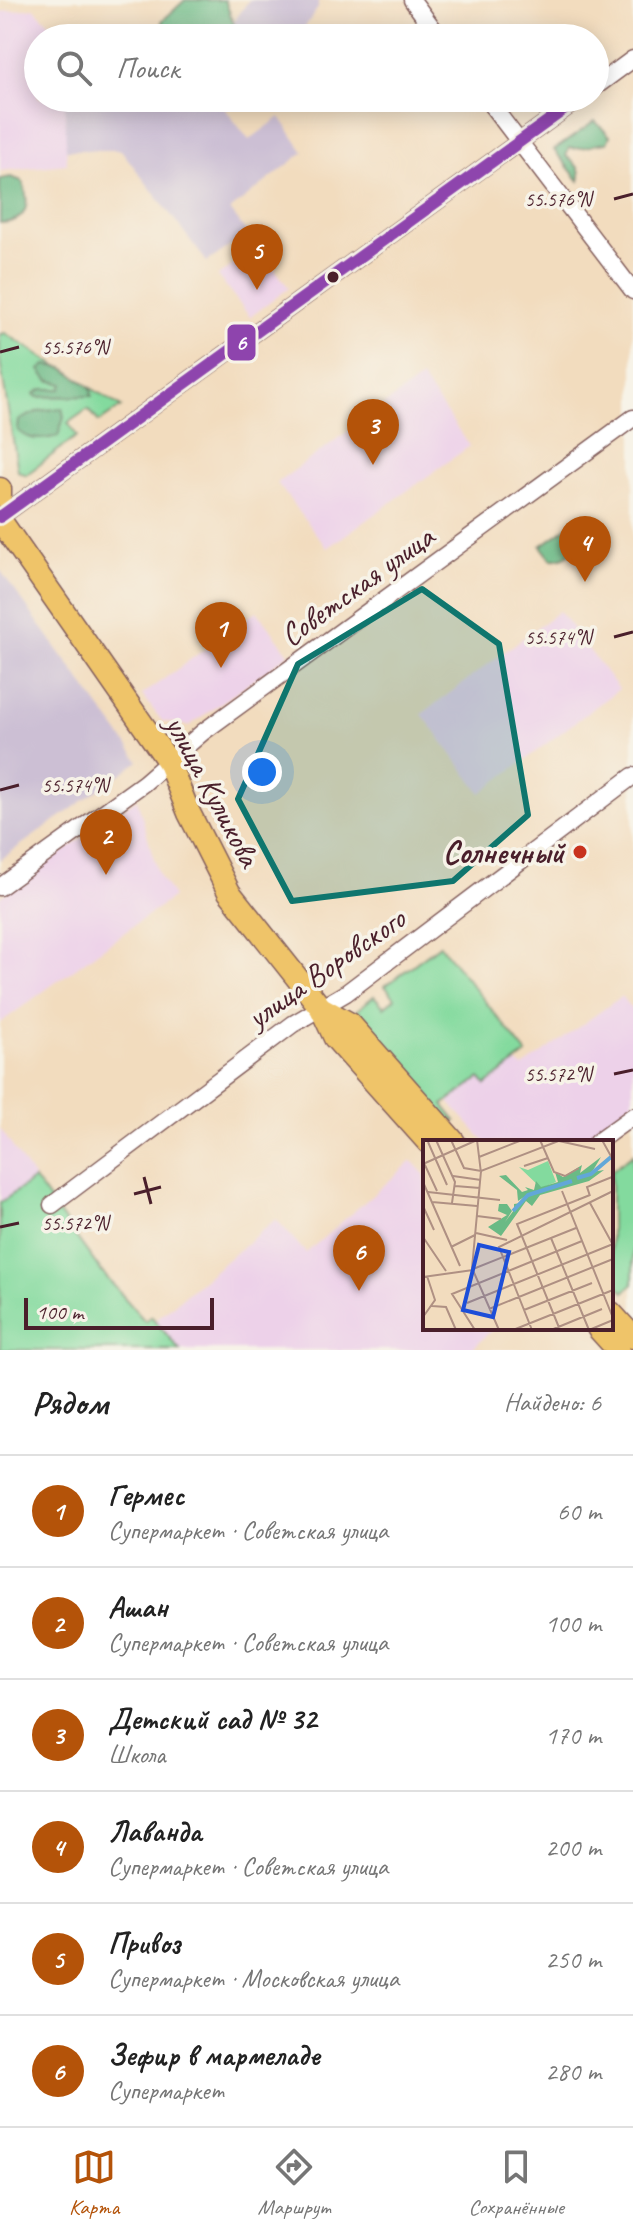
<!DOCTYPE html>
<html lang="ru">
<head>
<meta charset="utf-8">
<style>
	:root { --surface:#fff; --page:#f6f6f6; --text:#222; --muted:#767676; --line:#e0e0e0; --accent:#b45309 }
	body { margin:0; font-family:Caveat,sans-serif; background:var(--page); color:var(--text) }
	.scale { position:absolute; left:24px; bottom:20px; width:190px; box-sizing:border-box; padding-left:8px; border:4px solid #4a1f2b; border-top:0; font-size:22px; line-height:28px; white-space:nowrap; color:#4a1f2b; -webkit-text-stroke:6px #f7f3e8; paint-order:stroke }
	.you { position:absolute; left:262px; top:772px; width:28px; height:28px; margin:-20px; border:6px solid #fff; border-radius:50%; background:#1a73e8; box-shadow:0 0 0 12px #1a73e833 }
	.badge { display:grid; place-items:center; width:52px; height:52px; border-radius:50%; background:var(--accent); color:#fff; font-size:26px; font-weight:700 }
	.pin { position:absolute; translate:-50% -66px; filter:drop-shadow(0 2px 4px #0008) }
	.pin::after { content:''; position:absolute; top:42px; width:28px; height:24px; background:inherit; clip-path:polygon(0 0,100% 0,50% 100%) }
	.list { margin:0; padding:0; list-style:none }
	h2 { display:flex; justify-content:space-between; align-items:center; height:104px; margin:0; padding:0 32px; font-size:34px }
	h2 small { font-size:26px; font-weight:400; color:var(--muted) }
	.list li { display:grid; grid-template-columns:52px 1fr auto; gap:24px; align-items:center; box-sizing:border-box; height:112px; padding:0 32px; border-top:2px solid var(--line) }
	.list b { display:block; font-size:30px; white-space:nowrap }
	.list p { margin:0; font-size:26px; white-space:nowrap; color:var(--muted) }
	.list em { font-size:26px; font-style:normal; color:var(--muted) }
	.icon { flex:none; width:44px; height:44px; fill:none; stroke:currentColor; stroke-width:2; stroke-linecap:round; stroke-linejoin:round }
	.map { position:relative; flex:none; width:633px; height:1350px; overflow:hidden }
	.search { position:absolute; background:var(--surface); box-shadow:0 4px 20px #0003; left:24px; right:24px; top:24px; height:88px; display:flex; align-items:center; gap:20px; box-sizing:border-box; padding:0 28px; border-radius:44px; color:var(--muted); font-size:30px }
	.sheet { height:776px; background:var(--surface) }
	nav { display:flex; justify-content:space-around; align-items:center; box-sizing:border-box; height:112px; border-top:2px solid var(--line); background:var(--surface); font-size:22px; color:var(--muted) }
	nav a { display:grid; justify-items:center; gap:4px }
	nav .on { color:var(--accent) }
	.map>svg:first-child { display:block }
</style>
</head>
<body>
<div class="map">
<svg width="633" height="1350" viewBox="0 0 633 1350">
	<rect width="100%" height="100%" fill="#f7f3e8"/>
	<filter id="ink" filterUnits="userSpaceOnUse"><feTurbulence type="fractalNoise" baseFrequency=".0125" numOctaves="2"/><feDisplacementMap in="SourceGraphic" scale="16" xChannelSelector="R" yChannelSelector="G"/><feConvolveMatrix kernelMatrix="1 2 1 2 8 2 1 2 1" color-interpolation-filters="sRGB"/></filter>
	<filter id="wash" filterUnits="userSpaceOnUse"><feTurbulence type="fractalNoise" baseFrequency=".006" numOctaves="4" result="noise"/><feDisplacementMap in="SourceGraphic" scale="32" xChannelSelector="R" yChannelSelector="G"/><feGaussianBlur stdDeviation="1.8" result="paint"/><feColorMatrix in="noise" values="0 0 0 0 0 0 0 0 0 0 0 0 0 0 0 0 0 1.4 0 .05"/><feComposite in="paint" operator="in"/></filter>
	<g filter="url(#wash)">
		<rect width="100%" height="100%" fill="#f2dcbe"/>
		<path fill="#edd1e9" d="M34,8L64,38H38V98H65L67,164L0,171V12Z
			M258,247L289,288L250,317L218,276Z
			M421,378L470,446L327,548L277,483Z
			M257,611L289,654L189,726L162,721L142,695Z
			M559,611L619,689L481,793L422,714Z
			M137,799L158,873L173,897L0,1023V897Z
			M622,996L633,1010V1102L580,1142H485L449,1102L480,1077L486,1084L516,1063L523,1067Z
			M0,1128L34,1179L0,1203Z
			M412,1161L425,1175V1328H494L471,1350H171L148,1326L276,1219L306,1253Z"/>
		<path fill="#ccbfd4" d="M249,0H318V8L298,37L273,28L263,38H223Z
			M86,98H227L223,106L249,140L280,117L304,152L230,210L248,234L207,262L121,150H66L65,100Z
			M0,570L139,761L0,860Z"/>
		<path fill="#83da9e" stroke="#667c64" stroke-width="2" d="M5,333L121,407L99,422L88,409L68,423L77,436L26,475L18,471L0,361V334Z
			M440,945L527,1054L486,1085L480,1078L443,1105L456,1121L449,1123L357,1018L356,1011L374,996L384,1007L395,998L385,986Z
			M633,1154V1284L624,1292L611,1278V1171Z
			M34,1179L101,1271L145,1321L151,1316L180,1350H0V1203Z"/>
		<path fill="#6aba85" stroke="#5a6c58" stroke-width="2" d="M185,0H225L235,27L229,38H165L162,21Z
			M595,121L610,136L607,143C594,143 582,151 569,148L566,156C575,164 583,168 579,181L554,150Z
			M11,177L22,181C31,204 28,222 0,223V179Z
			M46,365L64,368L91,388L92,396L37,397L34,394L42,389H61L63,384L48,380L40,370Z
			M62,408L64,417L58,436C44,440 28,442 18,430L19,420L39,411Z
			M577,520L581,524C576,543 574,561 551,559L541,546Z"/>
	</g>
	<g filter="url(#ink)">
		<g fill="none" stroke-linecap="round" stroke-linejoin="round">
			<defs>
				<path id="minor" d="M412,0L440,38
					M595,87L633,59
					M486,98L633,291
					M0,517L580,98
					M0,887L144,783L203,732L633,418
					M597,1142L633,1116
					M52,1205L293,1024L346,993L633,776"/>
				<path id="major" d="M0,489V495
					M0,520L168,761L189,813L229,892L321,1008L335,1038L428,1142
					M321,1008L350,1024L454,1142
					M611,1313L633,1337
					M598,1328L618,1350"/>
			</defs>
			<use href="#minor" stroke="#85615e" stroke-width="19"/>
			<use href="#major" stroke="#85615e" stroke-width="25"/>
			<use href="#minor" stroke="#fff" stroke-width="16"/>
			<use href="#major" stroke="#efc469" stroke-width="22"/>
			<defs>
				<path id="bus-1" d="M0,517L580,98"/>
			</defs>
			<use href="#bus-1" stroke="#f7f3e8" stroke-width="18"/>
			<use href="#bus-1" stroke="#8e44ad" stroke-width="12"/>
		</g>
	</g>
	<path fill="#0f766e" fill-opacity="0.2" stroke="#0f766e" stroke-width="6" stroke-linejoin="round" d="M422,589L499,644L528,815L453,881L292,901L238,799L298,664Z"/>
	<path fill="none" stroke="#4a1f2b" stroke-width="3" d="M614,199L633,194M0,352L19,347M614,637L633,632M0,790L19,785M614,1074L633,1070M144,1177L151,1204M134,1194L161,1187M0,1227L19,1223"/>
	<circle fill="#4a1f2b" stroke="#f7f3e8" stroke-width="3" cx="333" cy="277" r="7"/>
	<circle fill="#c8321e" stroke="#f7f3e8" stroke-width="3" cx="580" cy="852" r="8"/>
	<g text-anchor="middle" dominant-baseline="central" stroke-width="7" stroke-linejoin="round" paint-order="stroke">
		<g font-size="32" fill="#4a1f2b" stroke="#f7f3e8">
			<text transform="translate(357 586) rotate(-36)">Советская улица</text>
			<text transform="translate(213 791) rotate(62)">улица Куликова</text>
			<text transform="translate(326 968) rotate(-35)">улица Воровского</text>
		</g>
		<g font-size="32" font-weight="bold" fill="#4a1f2b" stroke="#f7f3e8" text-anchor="end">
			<text x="564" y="852">Солнечный</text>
		</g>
	</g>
	<g transform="translate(423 1140)">
		<rect width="190" height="190" fill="#f2dcbe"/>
		<path d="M125,21L133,42L118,48L96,27L105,30Z" fill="#83da9e"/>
		<path d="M178,17L169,32L181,30L166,41L117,55L109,66L103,61L78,96L65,87L84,75L75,71L76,64H84L89,71L82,82L91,70V64L98,63L101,57L95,61L94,50L76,36L83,35L99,52L105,50L102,47L111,50L113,41L118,47L135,42L132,32L140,37L159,25L157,33Z" fill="#6aba85"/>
		<path fill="none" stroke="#62a7d8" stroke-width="4" d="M154,38L168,34L188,17M90,71L105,55L149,41"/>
		<path fill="none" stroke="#af9083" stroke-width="2" d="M13,0L32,42L29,63M28,0L41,28L58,31L138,0M54,0L58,33M117,0L131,32L142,36L156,28M179,0L189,18L190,42M136,1L172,9M5,2L24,45M56,17L99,0M1,23L14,51M0,24L54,0M101,26L125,18M58,31L49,128L76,190M30,36L58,40M0,42L37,126M32,46L57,48M139,51L190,178M5,52L77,60M167,56L164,47L189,37M9,62L54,66M167,63L190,105M0,66L11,90M54,76L78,79M53,93L84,100M0,97L23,131M128,98L166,190M28,107L52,95M50,129L153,88M0,137L50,130M44,163L190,104M9,166L23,167L33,190M66,169L190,119M101,170L169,143M0,177L12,160L4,136M52,190L29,154L159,101M90,190L190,150M109,190L76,107L190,51M128,190L179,169M137,190L94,84L167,55M166,190L190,180"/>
		<path fill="#1d4ed8" fill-opacity="0.15" stroke="#1d4ed8" stroke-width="4" d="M56,105L86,112L70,177L40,170Z"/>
		<rect width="190" height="190" fill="none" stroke="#4a1f2b" stroke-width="4"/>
	</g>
	<g font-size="20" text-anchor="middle" fill="#4a1f2b" stroke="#f7f3e8" stroke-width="7" stroke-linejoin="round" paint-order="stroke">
		<text x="558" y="206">55.576°N</text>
		<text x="75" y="354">55.576°N</text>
		<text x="558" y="644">55.574°N</text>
		<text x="75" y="792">55.574°N</text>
		<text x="558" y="1081">55.572°N</text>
		<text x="75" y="1230">55.572°N</text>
	</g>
	<rect stroke="#f7f3e8" stroke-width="3" x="226" y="323" width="31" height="39" rx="8" fill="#8e44ad"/>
	<g font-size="22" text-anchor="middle" font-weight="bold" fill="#fff">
		<text x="241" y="350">6</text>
	</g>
</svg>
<div class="scale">100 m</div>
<div class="you"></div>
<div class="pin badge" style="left:221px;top:668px">1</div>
<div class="pin badge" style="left:106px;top:875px">2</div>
<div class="pin badge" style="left:373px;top:465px">3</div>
<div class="pin badge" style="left:585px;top:582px">4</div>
<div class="pin badge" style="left:257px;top:290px">5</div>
<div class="pin badge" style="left:359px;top:1291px">6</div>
<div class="search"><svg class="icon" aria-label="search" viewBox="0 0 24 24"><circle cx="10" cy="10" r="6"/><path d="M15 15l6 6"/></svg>Поиск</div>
</div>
<section class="sheet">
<h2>Рядом<small>Найдено: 6</small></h2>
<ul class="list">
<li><span class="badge">1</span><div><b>Гермес</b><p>Супермаркет · Советская улица</p></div><em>60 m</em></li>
<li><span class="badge">2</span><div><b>Ашан</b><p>Супермаркет · Советская улица</p></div><em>100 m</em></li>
<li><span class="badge">3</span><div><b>Детский сад № 32</b><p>Школа</p></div><em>170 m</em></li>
<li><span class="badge">4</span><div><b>Лаванда</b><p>Супермаркет · Советская улица</p></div><em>200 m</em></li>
<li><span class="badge">5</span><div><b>Привоз</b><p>Супермаркет · Московская улица</p></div><em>250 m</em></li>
<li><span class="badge">6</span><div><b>Зефир в мармеладе</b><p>Супермаркет</p></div><em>280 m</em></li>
</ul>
</section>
<nav>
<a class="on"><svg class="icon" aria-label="map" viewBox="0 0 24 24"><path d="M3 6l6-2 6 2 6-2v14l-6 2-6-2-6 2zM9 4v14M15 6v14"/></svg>Карта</a>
<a><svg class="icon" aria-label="directions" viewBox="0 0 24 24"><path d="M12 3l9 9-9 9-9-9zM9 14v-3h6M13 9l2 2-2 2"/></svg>Маршрут</a>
<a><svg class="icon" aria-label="saved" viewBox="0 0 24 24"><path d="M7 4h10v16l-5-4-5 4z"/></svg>Сохранённые</a>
</nav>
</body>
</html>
